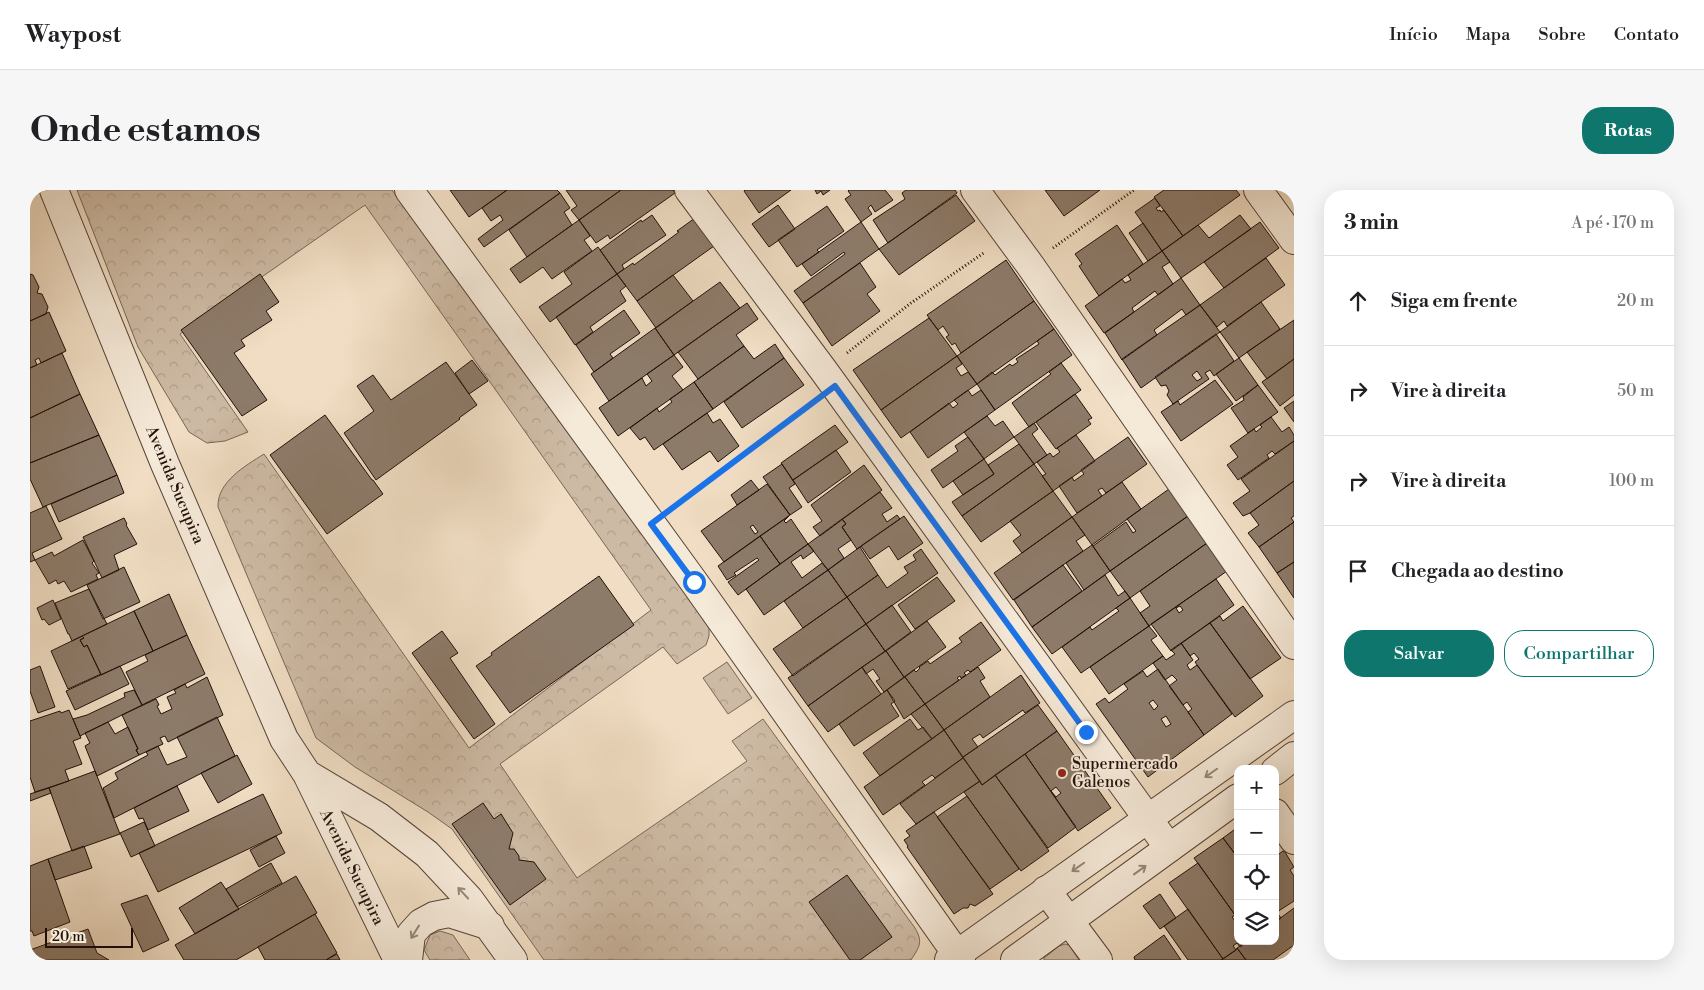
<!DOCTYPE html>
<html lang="pt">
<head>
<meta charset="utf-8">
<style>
	:root { --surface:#fff; --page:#f6f6f6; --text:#202124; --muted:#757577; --line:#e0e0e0; --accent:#0f766e }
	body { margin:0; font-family:"Libre Bodoni",serif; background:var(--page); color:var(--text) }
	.controls { position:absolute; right:15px; bottom:15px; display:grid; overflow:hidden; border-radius:10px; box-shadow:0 5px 20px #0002 }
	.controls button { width:45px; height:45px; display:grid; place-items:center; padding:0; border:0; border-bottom:1px solid var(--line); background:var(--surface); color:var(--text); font:25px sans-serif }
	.scale { position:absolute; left:15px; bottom:12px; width:88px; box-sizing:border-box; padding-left:5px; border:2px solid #22110a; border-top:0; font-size:14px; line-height:18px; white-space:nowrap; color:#22110a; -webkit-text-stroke:4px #f5e9d8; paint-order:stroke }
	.stop { position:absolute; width:15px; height:15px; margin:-11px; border:4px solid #1a73e8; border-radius:50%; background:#fff }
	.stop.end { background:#1a73e8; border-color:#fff; box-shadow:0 1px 5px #0008 }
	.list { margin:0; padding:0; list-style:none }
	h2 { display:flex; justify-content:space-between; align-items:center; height:65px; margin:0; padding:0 20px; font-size:21px }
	h2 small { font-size:16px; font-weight:400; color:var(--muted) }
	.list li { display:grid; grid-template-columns:32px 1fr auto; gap:15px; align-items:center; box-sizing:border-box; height:90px; padding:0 20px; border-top:1px solid var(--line) }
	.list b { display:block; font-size:19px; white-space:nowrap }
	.list em { font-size:16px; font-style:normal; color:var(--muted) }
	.actions { display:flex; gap:10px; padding:15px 20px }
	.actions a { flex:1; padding:11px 0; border:1px solid var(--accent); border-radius:20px; text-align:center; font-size:18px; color:var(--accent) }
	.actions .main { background:var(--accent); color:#fff }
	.icon { flex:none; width:28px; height:28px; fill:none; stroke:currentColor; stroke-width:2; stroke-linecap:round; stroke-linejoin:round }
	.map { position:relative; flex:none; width:1264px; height:770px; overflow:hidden; border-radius:20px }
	header { display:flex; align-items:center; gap:30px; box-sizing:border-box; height:70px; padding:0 25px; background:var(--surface); border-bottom:1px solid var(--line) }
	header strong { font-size:24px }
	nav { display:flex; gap:28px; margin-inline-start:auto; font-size:18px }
	.intro { display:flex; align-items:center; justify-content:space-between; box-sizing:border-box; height:120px; padding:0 30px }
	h1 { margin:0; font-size:35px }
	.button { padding:12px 22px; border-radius:20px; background:var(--accent); color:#fff; font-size:18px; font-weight:700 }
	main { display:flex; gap:30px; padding:0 30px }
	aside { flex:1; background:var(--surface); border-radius:20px; box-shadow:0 5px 20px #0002 }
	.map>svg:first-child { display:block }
</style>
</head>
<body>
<header>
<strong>Waypost</strong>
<nav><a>Início</a><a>Mapa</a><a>Sobre</a><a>Contato</a></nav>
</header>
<div class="intro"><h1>Onde estamos</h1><a class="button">Rotas</a></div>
<main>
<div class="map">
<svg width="1264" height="770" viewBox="0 0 1264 770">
	<defs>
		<pattern id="forest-crowns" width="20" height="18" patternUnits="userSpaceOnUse" patternTransform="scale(1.25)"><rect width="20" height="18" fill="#cdbaa4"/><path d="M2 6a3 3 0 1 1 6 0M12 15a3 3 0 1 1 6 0" fill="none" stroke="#b09f8c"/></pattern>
	</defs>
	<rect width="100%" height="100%" fill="#f0ddc3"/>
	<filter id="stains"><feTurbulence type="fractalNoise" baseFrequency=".004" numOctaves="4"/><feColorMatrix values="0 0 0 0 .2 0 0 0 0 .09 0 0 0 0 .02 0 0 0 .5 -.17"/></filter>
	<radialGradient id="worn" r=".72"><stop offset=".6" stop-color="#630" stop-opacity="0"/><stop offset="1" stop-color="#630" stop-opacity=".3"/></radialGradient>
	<path fill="#cdbaa4" stroke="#786657" d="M1035,754L1039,755L1049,770H1014V768L1029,756Z"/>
	<path fill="url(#forest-crowns)" stroke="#786657" d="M47,0H362L653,396L679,438V446L676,455L647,474L633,457L470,574L547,688L717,571L702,551L733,529L885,738C893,752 890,756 881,770H514L422,639L398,622L325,577L286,548L188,317C187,292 215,276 234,264L439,558L621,420L335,15L150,144L218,242L195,251L177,253L159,242L108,157Z
		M697,472L722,508L698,524L673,488Z
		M410,741L423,745L440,770H400L394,760L400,745Z"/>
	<path fill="#8d7b6a" stroke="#22110a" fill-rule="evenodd" d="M420,0H477L439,27Z
		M477,0H527L530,3L454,57L448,49L473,30L470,25L461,31L452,18Z
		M536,0H591L549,30L541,20L547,16Z
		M591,0H643L645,3L580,49L578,45L566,53L549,30Z
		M715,0H761L729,23L714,1Z
		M785,0H800L793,5L791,1L787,4Z
		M819,0H855L863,10L845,22L841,15L838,18L842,24L831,32L815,9L821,5L818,1Z
		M876,0H925L927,3L858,53L843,30L875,9L872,3Z
		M1015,0H1070L1034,26Z
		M1134,0H1206L1210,5L1153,46L1124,7Z
		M530,3L540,18L534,22L542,35L497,67L479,40Z
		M926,5L945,31L869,85L849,59Z
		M1125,8L1130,16L1126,18L1128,21L1130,20L1131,22L1134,20L1153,46L1132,61L1105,22Z
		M748,15L765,39L739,57L722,34Z
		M797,16L814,41L787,60L789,62L767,77L748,50Z
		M622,25L636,45L592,75L594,79L587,84L570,60L611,30L612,32Z
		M1210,25L1221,39L1151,88L1132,61L1168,35L1179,48Z
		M665,28L684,56L607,111L587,84L603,73L604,75L649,42L647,41Z
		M549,30L560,46L554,50L562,61L522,89L513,77L490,93L480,79Z
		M831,32L849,59L773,113L764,101L815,64L814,62L781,86L772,74Z
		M1230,32L1249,58L1194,98L1174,72Z
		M1113,33L1132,61L1118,71L1099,43Z
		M1087,35L1113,74L1069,106L1049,76L1052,74L1045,64Z
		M568,57L587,84L520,132L509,117L542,94L534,82Z
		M1132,61L1140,72L1132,77L1143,94L1128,105L1125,101L1102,118L1104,122L1074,143L1055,116L1092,89L1095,93L1101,90L1098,85Z
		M1236,68L1255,95L1197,136L1194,131L1187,137L1170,115Z
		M976,70L1004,111L931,163L925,153L922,155L916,147L919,145L913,136L908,140L897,125Z
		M830,73L846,97L837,104L850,121L802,156L773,113Z
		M0,84L3,85L9,97L7,103L12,104L18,117L16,124L0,131Z
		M230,84L249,112L236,121L242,130L211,150L215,156L204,163L237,210L212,226L151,140Z
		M587,84L596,96L590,101L596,111L560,137L563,142L545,155L526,127Z
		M643,85L663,111L626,138L607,111Z
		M1151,88L1170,115L1156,125L1152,119L1124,140L1127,145L1092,170L1075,143Z
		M690,92L710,118L644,165L625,138Z
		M1004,111L1024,139L947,194L927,166Z
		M1231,112L1250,139L1209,168L1190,142Z
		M717,113L728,129L706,145L714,156L668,189L648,162Z
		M1170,115L1190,142L1111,198L1092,169Z
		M594,120L610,143L580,164L583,168L564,182L546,155Z
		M19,122L36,161L11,173L9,168L5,170L7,175L0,178V131Z
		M899,128L927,166L851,220L823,180Z
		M1264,130V169L1237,189L1217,162Z
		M625,138L644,165L579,211L561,184Z
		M1024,139L1042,165L965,220L947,194L962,182L965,185L980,174L982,176L988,172L986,169L1009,154L1007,151Z
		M1186,144L1204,171L1184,186L1180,180L1175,183L1179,189L1143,214L1137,205L1139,201L1136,195L1131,196L1125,187ZM1167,181L1172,188L1167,191L1162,185Z
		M745,154L754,168L683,219L664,192L714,156L724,169Z
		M32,163L50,204L0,228V178Z
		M644,165L653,177L642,186L653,200L588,246L569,218L612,188L616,196L622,191L617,184Z
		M927,166L932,174L926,178L931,186L938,182L947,194L871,248L851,220Z
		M754,168L774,195L712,238L694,212Z
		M1209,168L1228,195L1206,211L1186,184Z
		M1264,169V205L1250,216L1232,192Z
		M442,170L458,191L439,204L425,183Z
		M416,172L447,215L429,228L430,229L346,290L314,243L344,221L327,196L343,185L361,210Z
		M1031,173L1051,200L999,237L982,213L1021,184L1019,182Z
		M1185,190L1203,214L1151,251L1131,222L1148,211L1150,215Z
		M664,192L683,219L624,260L615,247L610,250L600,238L627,218L629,222L642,212L640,209Z
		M1228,195L1248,222L1218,243L1201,218L1214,210L1213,207Z
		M938,200L942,206L951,200L965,220L898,268L880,242L919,213L923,218L928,214L924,210Z
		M50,204L69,245L0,273V228Z
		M1045,204L1062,228L1058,230L1061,234L1026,259L1006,232Z
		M1264,211V232L1254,218Z
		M677,223L683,233L690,229L709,256L688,272L680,261L652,280L633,254Z
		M295,225L342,290H343L353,304L297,344L240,265Z
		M957,226L965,236L973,231L984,247L954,269L934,242Z
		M1241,227L1252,242L1259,237L1264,245V251L1245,264L1242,261L1237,265L1239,268L1208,290L1197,275L1208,267L1200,256L1224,239L1226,242L1232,237L1230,235Z
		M1004,233L1008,239L1002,244L1017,265L1004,274L984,247Z
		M805,235L818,252L763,290L751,273Z
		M69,245L87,285L13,317L0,289V273Z
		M1046,245L1065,271L1023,301L1012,286L1016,284L1007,272L1020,263L1023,267L1030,262L1027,258Z
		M938,247L954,269L913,298L901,280L928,261L925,256Z
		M1098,247L1117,274L1076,303L1072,298L1068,300L1072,306L1047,323L1029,296L1042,287L1044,291L1054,284L1051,280Z
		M1264,251V291L1220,323L1213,326L1203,313L1220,301L1211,289Z
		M989,254L1004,274L932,326L922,312L964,284L958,275Z
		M806,260L821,282L778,313L763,290Z
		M954,269L964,284L933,305L923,291Z
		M752,274L765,294L759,298L772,317L760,325L733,287Z
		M1004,274L1023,301L951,352L932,326Z
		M834,275L852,300L790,346L783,337L792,331L781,315Z
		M87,285L94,303L29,332L21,314Z
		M721,290L729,300L707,315L701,305Z
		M1264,291V326L1261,328L1264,332L1229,357L1218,343L1229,335L1220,323Z
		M1092,292L1111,319L1062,355L1042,327Z
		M737,294L760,325L694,372L671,341ZM723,335L728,342L725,344L720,337Z
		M1139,299L1158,326L1080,381L1063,356L1096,332L1103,343L1106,341L1097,329Z
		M1023,301L1042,327L992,363L983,351L991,345L980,331Z
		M850,302L862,318L852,324L857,332L867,325L870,329L827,359L812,337L816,334L812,329Z
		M16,316L32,349L2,363L5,370L0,372V323Z
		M759,326L754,331L756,333L761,329L778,354L750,374L730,346Z
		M874,326L893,353L868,370L859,356L840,369L831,356Z
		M1158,326L1177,353L1100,408L1080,381Z
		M1042,327L1055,345L1046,351L1053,361L983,410L964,383Z
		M94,328L97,334L96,335L107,354L84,365L89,380L72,388L53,347Z
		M812,329L816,334L812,337L821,350L808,359L814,368L798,380L778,354Z
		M1264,332V372L1247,383L1229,357Z
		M730,346L750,374L708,405L698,392L729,370L727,368L704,383L706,385L697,390L688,376Z
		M53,350L64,371L62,373L69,383L66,385L68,389L41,402L34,391L28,394L26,390L19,394L5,370L22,362L24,366Z
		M1177,353L1197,381L1119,436L1110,423L1120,416L1110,401Z
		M778,354L784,361L773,369L771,365L761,372L772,388L792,373L798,380L734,425L716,399Z
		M1062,355L1080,381L1054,400L1036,373Z
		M830,357L848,385L817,407L798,380Z
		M891,359L908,383L836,434L817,407L848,385L857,398L878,383L874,377L886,370L883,365Z
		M1264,372V408L1247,383Z
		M1033,375L1052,401L1002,437L984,410Z
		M94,377L110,412L73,429L57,395Z
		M798,380L817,407L773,438L754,411Z
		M1075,385L1088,406L1095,401L1100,408L1022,464L1002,437Z
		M569,386L604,435L480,523L446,476L462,465L461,463Z
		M907,387L925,411L885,439L868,415Z
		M1186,389L1204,415L1141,461L1121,434ZM1150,416L1153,420L1149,423L1146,418Z
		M59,399L77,434L42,451L39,444H38L25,413Z
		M139,404L157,445L123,461L104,421Z
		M817,407L836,434L763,486L743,459Z
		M1100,408L1119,436L1051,483L1032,457L1060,437L1062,440L1089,421L1086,418Z
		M23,410L31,429L19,435L14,429L12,430L7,418Z
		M862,415L881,442L855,461L836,434Z
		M1213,416L1251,468L1220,489L1180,433L1190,426L1193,431Z
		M104,421L123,461L71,485L57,455L54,457L50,450L54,448L52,446Z
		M897,431L916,457L874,487L856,461Z
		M951,432L971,460L940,482L938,480L934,483L936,485L931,488L930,486L927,488L929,490L895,514L875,487L884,480L886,482L890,478L889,477L898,471L900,474L932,452L929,448Z
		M1180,433L1233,506L1205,527L1165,472L1169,469L1164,463L1160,466L1151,453Z
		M836,434L855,461L778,516L758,488Z
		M1119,436L1127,446L1121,450L1133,466L1079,504L1060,477Z
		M412,441L428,463L420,468L465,534L444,549L382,463Z
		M157,445L175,484L112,515L96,482L118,471L115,465Z
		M52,446L54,448L50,450L54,457L57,455L71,484L38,499L21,461Z
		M1151,453L1163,470L1157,475L1160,480L1167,475L1202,524L1174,545L1158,522L1162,519L1157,512L1153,515L1139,496L1147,490L1142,485L1135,490L1123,473L1133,466L1136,470L1145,464L1141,460Z
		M856,461L874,487L854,502L846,491L850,489L843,479L836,484L832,477Z
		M10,476L25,517L8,523L0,501V480Z
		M90,476L99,494L45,520L36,501Z
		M832,477L851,504L798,542L778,516Z
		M948,477L955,488L950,491L960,507L914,540L895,514Z
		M1128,479L1174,545L1118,587L1066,514L1075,508L1079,513L1098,499L1094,494L1113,481L1117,487ZM1123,510L1128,516L1124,520L1119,513ZM1136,526L1141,534L1136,537L1131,529Z
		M991,485L1010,513L995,523L993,520L953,548L950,544L942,549L948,557L933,567L914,540Z
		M177,487L193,525L138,552L135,546L130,548L133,554L109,565L106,560L108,559L92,525L126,509L129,515L127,516L131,524L142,519L137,507L146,503L144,500L155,494L157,498Z
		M875,487L895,514L874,529L857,500Z
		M104,500L112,515L50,546L43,529L57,525L95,507L94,503Z
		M857,500L865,511L861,514L869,526L824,556L809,534Z
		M895,514L914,540L902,549L881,524Z
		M1008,515L1027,541L952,595L933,567Z
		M39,520L51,548L43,551L52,574L35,580L39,591L5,602L0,587V531L30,521L31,523Z
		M187,527L205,566L84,628L73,598L88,589L85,583L118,565L116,562L128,556L137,575L157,567L147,547Z
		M880,529L888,540L893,537L902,549L850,586L833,563Z
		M78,532L85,544L98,537L108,559L106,560L109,565L67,586L55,556L60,553L55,543Z
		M914,540L933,568L905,588L902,585L892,592L895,595L853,625L834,597Z
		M1027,541L1081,618L1048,641L995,564ZM1026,597L1031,603L1026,607L1021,601Z
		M995,564L1046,637L1018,658L965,585Z
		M207,565L222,594L188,613L171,583Z
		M933,568L950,591L886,634L870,614Z
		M65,581L90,644L42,661L19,598Z
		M965,585L1019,661L991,681L934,602L950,591L952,595Z
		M147,596L159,621L118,640L113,628L109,629L104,618Z
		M19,598L21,603L0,611V604Z
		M233,604L252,643L128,702L109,663Z
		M937,606L989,679L960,699L907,627Z
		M453,613L464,629L471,624L483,643L479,659H484L489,666V670L504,672L516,689L480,715L422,634Z
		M904,622L963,704L945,716L940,714L938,718H933L924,724L877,657L878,656L874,650L880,646L876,641Z
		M114,632L125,656L101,667L90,643Z
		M1208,637V668L1193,648Z
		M246,646L255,663L229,677L220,660Z
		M1193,648L1208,668V729L1164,668Z
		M54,656L62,678L25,690L18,669Z
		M1245,658L1249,664L1253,661L1255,662L1264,677L1260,680L1264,686V711L1247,722L1245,720Z
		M18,669L40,732L4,746L2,741H0V676Z
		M241,673L252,693L207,717L196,699Z
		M1168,673L1205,725L1202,727L1208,735V751H1218L1210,757L1207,753L1203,756L1206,760L1193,769L1139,693Z
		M817,685L862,747L830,770H820L779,712Z
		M266,686L287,723L285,724L206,770H154L145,755Z
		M191,692L209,719L165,744L149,718Z
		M1130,704L1146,728L1130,739L1113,716Z
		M117,705L139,750L113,762L91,714Z
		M1264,718V755L1243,770H1216L1207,758L1218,751H1245V732Z
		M1158,719L1193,769L1191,770H1158L1134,736Z
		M1245,720L1251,728L1245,732Z
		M285,724L307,763L296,770H235L228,757Z
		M58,739L67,763L79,770H0V760Z
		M1134,745L1151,770H1105L1104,767Z
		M1207,758L1216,770H1191L1206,760Z
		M307,764L310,770H296Z"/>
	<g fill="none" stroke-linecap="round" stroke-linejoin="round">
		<defs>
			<path id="minor" d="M379,0L664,392L931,770
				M659,0L794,181L1139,658
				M945,0L1000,75L1264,455
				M1228,0L1264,50
				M1245,623L1264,650
				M1016,700L1068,770"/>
			<path id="tertiary" d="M24,0L135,274L254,549L277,584L368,770
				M1245,581L1264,566
				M277,584L349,627L397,664L439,709L483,770
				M378,770L381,744L391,733L404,726L419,723L460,736
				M919,770L1264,525
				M985,770L1208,608"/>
		</defs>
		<use href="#minor" stroke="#564438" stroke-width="30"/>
		<use href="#tertiary" stroke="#564438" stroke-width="30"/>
		<path stroke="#22110a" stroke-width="3" stroke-dasharray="1 2.5" stroke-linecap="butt" d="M1023,58L1104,0
			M817,163L881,113L955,62
			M643,317L783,213"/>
		<use href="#minor" stroke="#f5e9d8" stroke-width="28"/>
		<use href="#tertiary" stroke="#f5e9d8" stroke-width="28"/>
	</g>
	<defs><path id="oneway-shaft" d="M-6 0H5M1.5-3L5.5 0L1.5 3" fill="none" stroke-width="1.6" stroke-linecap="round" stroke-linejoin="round" transform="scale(1.25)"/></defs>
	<g stroke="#96887b">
		<use href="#oneway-shaft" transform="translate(1181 583) rotate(145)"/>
		<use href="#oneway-shaft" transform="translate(1048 677) rotate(145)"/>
		<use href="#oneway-shaft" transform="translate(1110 680) rotate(-36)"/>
		<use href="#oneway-shaft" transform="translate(433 703) rotate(-133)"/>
		<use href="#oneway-shaft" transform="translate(385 742) rotate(122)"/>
	</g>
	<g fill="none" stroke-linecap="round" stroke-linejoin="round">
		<path stroke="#1a73e8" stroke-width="6" d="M664,392L621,334L805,196L1056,542"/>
	</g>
	<circle fill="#8f2418" stroke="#f5e9d8" stroke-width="2" cx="1032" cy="583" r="5"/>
	<g text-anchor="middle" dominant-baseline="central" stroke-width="4" stroke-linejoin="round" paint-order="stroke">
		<g font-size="16" fill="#22110a" stroke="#f5e9d8">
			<text transform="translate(145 295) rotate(67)">Avenida Sucupira</text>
			<text transform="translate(322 677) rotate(64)">Avenida Sucupira</text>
		</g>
		<g font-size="16" fill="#22110a" stroke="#f5e9d8" text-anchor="start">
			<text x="1042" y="574">Supermercado<tspan x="1042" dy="18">Galenos</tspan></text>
		</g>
	</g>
	<rect width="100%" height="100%" filter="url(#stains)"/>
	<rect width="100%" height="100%" fill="url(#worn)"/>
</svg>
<div class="controls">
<button>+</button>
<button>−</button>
<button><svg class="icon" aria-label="locate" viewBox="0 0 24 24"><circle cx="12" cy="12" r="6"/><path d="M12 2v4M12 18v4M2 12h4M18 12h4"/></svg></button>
<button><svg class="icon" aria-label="layers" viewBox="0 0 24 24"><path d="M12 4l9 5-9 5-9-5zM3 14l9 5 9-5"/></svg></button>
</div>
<div class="scale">20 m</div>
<div class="stop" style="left:664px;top:392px"></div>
<div class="stop end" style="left:1056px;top:542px"></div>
</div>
<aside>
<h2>3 min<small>A pé · 170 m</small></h2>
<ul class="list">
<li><svg class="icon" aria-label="ahead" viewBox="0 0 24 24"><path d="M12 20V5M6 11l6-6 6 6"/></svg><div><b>Siga em frente</b></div><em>20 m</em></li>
<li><svg class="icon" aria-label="right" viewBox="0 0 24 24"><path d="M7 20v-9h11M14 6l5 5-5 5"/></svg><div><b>Vire à direita</b></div><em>50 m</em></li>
<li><svg class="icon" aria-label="right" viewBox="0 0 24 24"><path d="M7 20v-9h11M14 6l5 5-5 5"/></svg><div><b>Vire à direita</b></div><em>100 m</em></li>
<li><svg class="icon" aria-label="arrive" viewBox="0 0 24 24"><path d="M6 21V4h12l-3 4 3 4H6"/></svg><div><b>Chegada ao destino</b></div></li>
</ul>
<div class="actions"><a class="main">Salvar</a><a>Compartilhar</a></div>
</aside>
</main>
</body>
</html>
